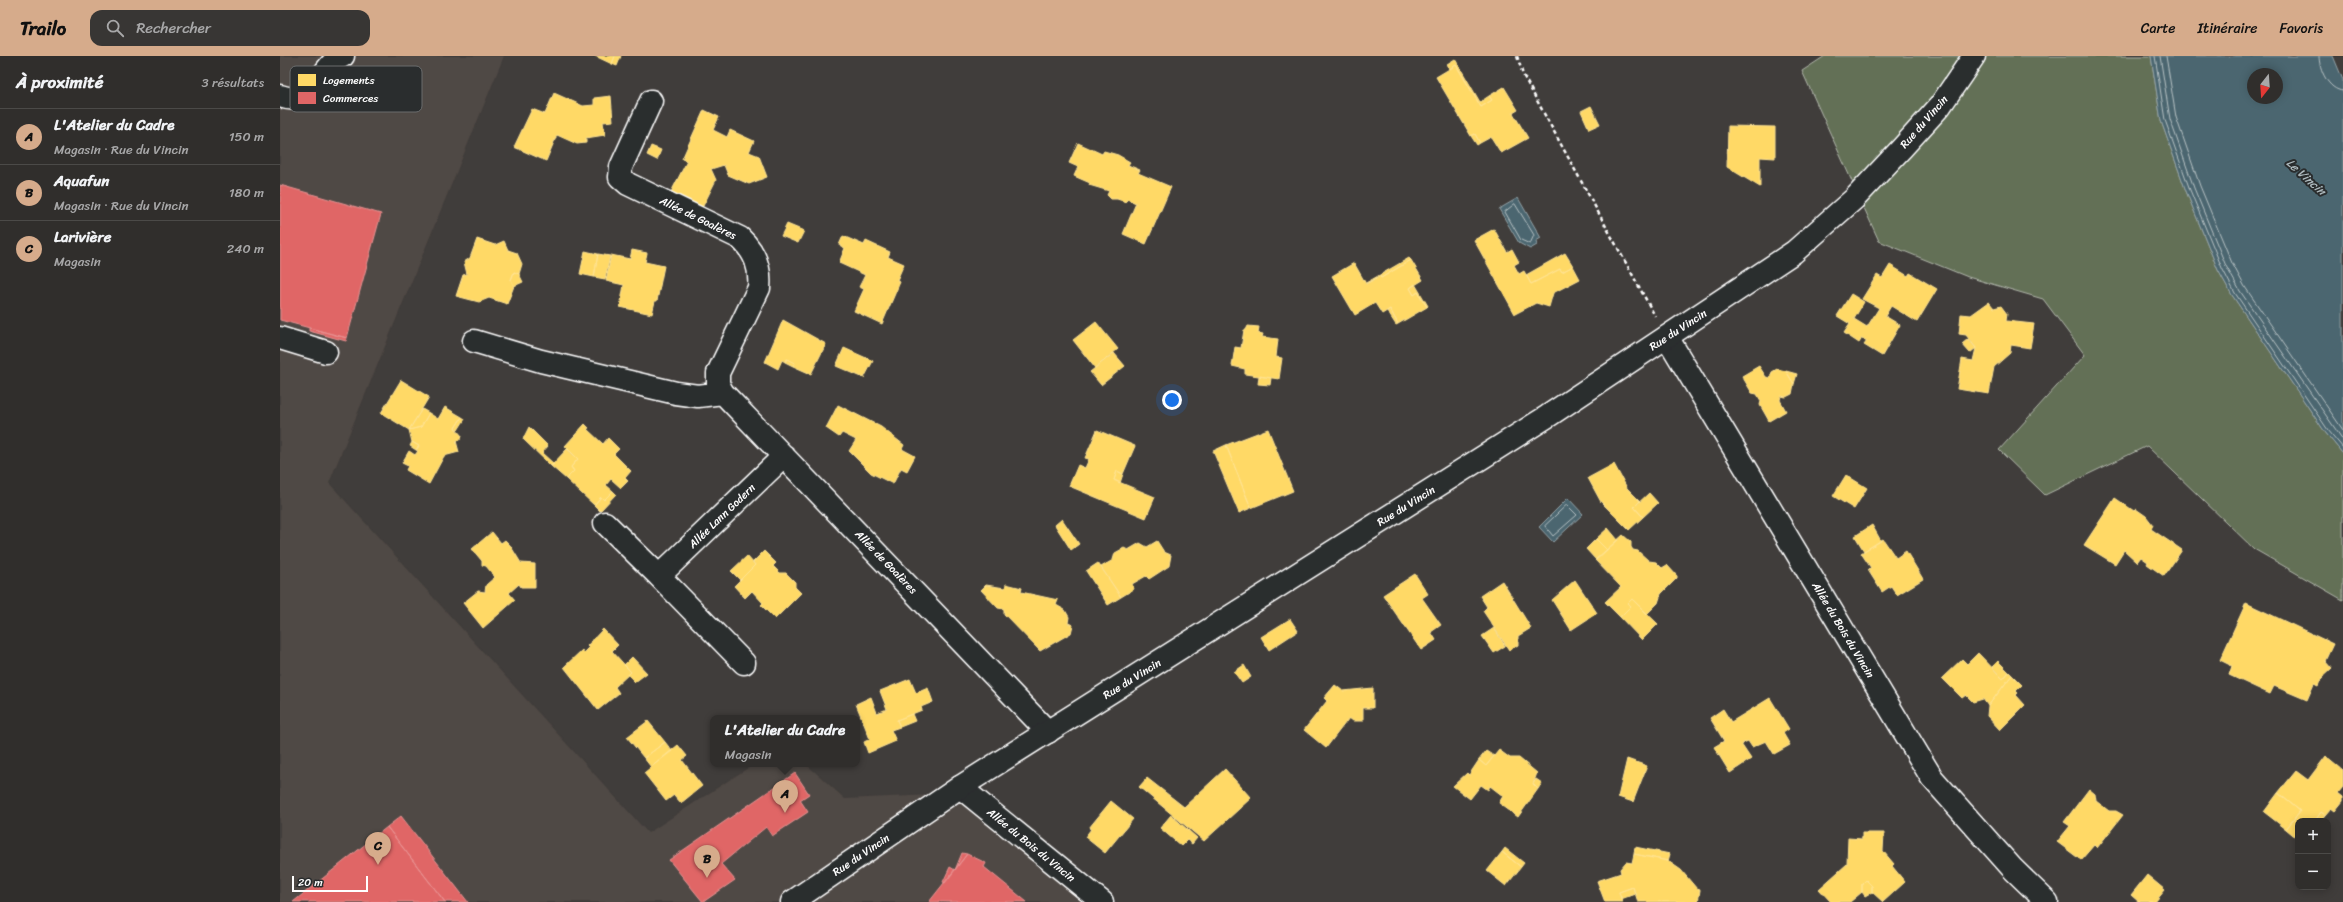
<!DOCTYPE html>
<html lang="fr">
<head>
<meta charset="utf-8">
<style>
	:root { --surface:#302e2c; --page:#383634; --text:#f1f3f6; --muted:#a8a8a9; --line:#4b4a48; --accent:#d6ab8b }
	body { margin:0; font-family:Sriracha,sans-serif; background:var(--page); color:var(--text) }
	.controls { position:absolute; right:12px; bottom:12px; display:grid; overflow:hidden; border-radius:8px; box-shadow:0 2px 10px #0003 }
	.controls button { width:36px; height:36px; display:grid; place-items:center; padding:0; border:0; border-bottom:1px solid var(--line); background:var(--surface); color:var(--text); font:20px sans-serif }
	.compass { position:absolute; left:1967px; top:12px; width:36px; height:36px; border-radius:50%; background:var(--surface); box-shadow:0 2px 10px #0003; rotate:197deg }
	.scale { position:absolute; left:12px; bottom:10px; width:76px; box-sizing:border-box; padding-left:4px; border:2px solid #fff; border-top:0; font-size:11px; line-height:14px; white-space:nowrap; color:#fff; -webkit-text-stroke:3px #2a2d2e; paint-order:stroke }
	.you { position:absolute; left:892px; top:344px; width:14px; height:14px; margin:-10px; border:3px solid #fff; border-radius:50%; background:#1a73e8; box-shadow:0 0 0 6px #1a73e833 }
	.badge { display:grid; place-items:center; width:26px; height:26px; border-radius:50%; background:var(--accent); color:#111; font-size:13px; font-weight:700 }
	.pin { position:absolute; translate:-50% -33px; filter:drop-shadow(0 1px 2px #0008) }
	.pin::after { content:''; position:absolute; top:21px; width:14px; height:12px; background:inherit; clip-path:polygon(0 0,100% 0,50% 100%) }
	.popup { position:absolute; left:430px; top:659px; width:150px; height:52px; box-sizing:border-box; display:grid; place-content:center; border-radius:8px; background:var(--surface); filter:drop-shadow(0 1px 3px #0005); font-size:13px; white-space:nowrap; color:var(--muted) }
	.popup b { font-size:15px; color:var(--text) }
	.popup::after { content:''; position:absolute; left:50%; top:100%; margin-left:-8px; border:8px solid transparent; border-top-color:var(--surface) }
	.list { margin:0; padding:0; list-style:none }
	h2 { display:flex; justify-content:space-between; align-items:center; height:52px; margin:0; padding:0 16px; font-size:17px }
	h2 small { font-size:13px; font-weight:400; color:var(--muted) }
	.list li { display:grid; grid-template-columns:26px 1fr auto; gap:12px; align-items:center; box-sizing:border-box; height:56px; padding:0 16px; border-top:1px solid var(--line) }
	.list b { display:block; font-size:15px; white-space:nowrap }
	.list p { margin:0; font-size:13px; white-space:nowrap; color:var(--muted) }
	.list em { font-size:13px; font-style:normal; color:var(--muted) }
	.icon { flex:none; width:22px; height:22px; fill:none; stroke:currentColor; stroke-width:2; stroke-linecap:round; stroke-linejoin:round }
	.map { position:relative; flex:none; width:2063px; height:846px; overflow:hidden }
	header { display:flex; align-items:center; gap:24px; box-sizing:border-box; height:56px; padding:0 20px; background:var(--accent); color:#111 }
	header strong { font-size:19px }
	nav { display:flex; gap:22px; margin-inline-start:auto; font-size:14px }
	.search { width:280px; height:36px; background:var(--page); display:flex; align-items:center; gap:10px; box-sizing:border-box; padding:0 14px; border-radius:12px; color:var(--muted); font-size:15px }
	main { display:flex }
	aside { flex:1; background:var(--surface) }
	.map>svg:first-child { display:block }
</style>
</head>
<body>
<header>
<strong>Trailo</strong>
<div class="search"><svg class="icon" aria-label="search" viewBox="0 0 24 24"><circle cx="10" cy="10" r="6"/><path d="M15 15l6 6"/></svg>Rechercher</div>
<nav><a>Carte</a><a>Itinéraire</a><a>Favoris</a></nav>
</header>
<main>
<aside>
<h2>À proximité<small>3 résultats</small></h2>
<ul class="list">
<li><span class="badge">A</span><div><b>L'Atelier du Cadre</b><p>Magasin · Rue du Vincin</p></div><em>150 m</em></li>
<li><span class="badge">B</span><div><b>Aquafun</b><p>Magasin · Rue du Vincin</p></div><em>180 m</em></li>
<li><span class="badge">C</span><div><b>Larivière</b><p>Magasin</p></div><em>240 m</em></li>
</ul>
</aside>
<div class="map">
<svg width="2063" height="846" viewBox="0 0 2063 846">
	<rect width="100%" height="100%" fill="#403d3b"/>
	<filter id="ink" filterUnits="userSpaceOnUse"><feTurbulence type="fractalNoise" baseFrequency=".025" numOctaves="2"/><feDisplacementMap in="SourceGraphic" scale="8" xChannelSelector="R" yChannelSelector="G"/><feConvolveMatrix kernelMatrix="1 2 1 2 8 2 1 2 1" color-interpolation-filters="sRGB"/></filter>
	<g filter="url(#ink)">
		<path fill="#4f4844" d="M0,0H224L49,427L368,777L474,708H526L565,743L674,738L804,842L801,846H0Z"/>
		<path fill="#636f57" stroke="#b1b7ab" d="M1545,0H1871L1881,65L1906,135L1938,214L1952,239L2045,376L2063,398V544L1974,493L1867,390L1765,439L1719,394L1805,299L1763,243L1688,221L1599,185L1522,15Z"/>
		<path fill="#4b666f" stroke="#93a3a9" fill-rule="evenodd" d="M1871,0H2053L2063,24V398L2045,376L1952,239L1938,214L1906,135L1881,65ZM1973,18H1997V42H1973Z
			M1238,142L1261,182L1256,185L1257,189L1250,193L1239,187L1219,153Z
			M1288,442L1303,458L1273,486L1259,471Z"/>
		<path fill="#ffd966" stroke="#ffe494" d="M315,0H335L332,8Z
			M335,0H341L337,10L332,8Z
			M1175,3L1200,46L1209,40L1212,44L1201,51L1176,9L1170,13L1167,8Z
			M1176,9L1201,51L1212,44L1209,40L1224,31L1238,54L1233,57L1248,82L1221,97L1211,81L1200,87L1195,78L1191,80L1156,21Z
			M274,37L303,50L314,49V42L331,40L333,65L323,66L325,79L306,82V87L297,88L277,79L266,105L234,91L252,53L265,58Z
			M1311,50L1320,68L1309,73L1301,55Z
			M424,54L439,61L433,74L447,81L450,74L474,85L469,96L479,100L487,121L469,128L448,119L444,109L431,113L436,124L421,154L389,140L407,105L402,103Z
			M1448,70L1495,71V102L1480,101V131L1447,111Z
			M1195,78L1200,87L1197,89L1191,80Z
			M798,87L822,98L824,95L838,99L850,106L848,109L860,114L858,117L891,131L866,188L843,178L856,147L847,143L846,146L837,143H831L827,139L829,135L809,129L810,127L794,120L798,111L789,107Z
			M371,90L381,94L377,104L367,99Z
			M507,168L524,175L518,187L501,180Z
			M1214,173L1227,196L1232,193L1239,206L1234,209L1239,218L1244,215L1251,228L1280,213L1282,216L1293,210L1300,223L1273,237L1269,251L1256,247L1235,258L1194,184Z
			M563,180L584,189L586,185L610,196L608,201L624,208L617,224L620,226L602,268L574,255L584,233L579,231L585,219L559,207L565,192L559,189Z
			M197,183L215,189L224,185L228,194L237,197L242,208L239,218L234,216L231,224L234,230L227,248L209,242L199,246L176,240L183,219L187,218L184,206L190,202Z
			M352,194L367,197L365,206L384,210L377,245H375L372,258L340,251L344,229L326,225L331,199L350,203Z
			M305,195L318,198L314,221L300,218Z
			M1285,197L1293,210L1282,216L1280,213L1251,228L1246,219Z
			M318,198L330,200L325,223L314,221Z
			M1129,202L1131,204L1101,222L1100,220L1086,227Z
			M1131,204L1143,224L1130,232L1134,239L1138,236L1147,251L1118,268L1110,253L1102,258L1095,247L1075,259L1052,220L1074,207L1086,228L1100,220L1101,222Z
			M1610,209L1628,220L1630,217L1657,233L1637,266L1611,250L1605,260L1620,269L1602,300L1584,289L1587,285L1582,282L1579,287L1564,277L1570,268L1557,260L1571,238L1584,246L1574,263L1587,271L1599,252L1582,243L1597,219L1602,222Z
			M234,216L239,218L243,226L234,230L231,224Z
			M1135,228L1148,250L1147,251L1138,236L1134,239L1130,232Z
			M1709,246L1714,252L1721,250L1727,258L1726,265L1754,268L1750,292L1731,289L1730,297L1714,311L1709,338L1677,333L1682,303L1693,305L1696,292L1686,279L1679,278L1681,258L1691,259Z
			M1110,253L1118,268L1116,269L1107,255Z
			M503,264L546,288L531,318L513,310L515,307L507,303L505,306L502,304L498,313L485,306Z
			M816,266L838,293L815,312L793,284Z
			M968,270L979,271L978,277L983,278L982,281L998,283L996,301L1002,302L999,323L965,318V313L952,310L955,291L961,292L964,274H966Z
			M1688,283L1696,292L1690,297L1682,288Z
			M564,292L593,305L584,322L556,310Z
			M834,297L845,310L821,329L810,316Z
			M507,303L515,307L513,310L505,306Z
			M1479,310L1486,321L1490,322L1492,316L1497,313L1506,315L1514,328L1512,338L1506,341L1501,340L1500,344L1506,355L1489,365L1480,349L1481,345L1477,338L1472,337L1462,320Z
			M1506,315L1517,318L1514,328Z
			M979,320L991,322L990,329L978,328Z
			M121,324L149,341L129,374L101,357Z
			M558,349L601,371L624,389L622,393L635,400L627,415L621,412L613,428L591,417L569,395L576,384L562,377L559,381L546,372Z
			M165,351L182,361L175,372L182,380L181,383L176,385L179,396L164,400L149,428L126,414L128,410L122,407L129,395L135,399L138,395L136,394L139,390L132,386L129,374L141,371L149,357L158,363Z
			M142,353L149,357L141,371L129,374Z
			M182,361L185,363L178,374L175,372Z
			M305,368L309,372L307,373L323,388L328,382L339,393L334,398L351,415L345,422L348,425L341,432L331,423L326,429L333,435L324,444L321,441L314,449L286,423L294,415L291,411L298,403L285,390Z
			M249,371L268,390L262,397L274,408L271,410L243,383Z
			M988,373L1013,435L971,452L946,389Z
			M817,374L855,390L843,418L837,415L834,424L875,441L866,462L789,430L798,409L805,412L809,403L805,402Z
			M132,386L139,390L136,394L130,390Z
			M946,389L971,452L959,457L933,395Z
			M287,393L298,403L291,411L294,415L286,423L271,410Z
			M1334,408L1347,432L1360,445L1354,451L1363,461L1349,474L1321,446L1308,422Z
			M837,415L843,418L840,427L834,424Z
			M1566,419L1587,432L1574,453L1553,440Z
			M333,435L336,438L320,455L314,449L321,441L324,444Z
			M1369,437L1378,447L1363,461L1354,451Z
			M1835,442L1854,455L1856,453L1866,460L1873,469L1871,473L1902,494L1884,520L1867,508L1868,506L1861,501L1857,506L1844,494L1835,508L1804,489Z
			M782,463L799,488L791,494L775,469Z
			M1592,469L1601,485L1584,495L1575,480Z
			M1328,472L1338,484L1327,494L1316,483Z
			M212,476L221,487L225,484L230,489L241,507L255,508V531H241L239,528L229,537L235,544L203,572L183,547L198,535L205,536L206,529L215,521L206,510L202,509V505L192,493Z
			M1343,479L1351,486V491L1353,494L1358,495L1369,505L1376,506L1382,512L1387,509L1397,520V522L1381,538L1378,547L1367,558L1352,543L1348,547L1351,550L1340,561L1325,546L1341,531L1315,504Z
			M1316,483L1327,494L1316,504L1306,493Z
			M1603,483L1616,502L1626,495L1643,523L1617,539L1611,530L1602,536L1588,514L1591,512L1581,497Z
			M877,485L884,496L891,499L889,510L869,523L866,520L852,528L854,533L841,541L821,511L833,504L835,497L844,492L848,494L860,487L867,491Z
			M484,495L496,507L493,510L500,517H506L515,526V531L521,537L495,563L481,549L483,547L472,535L465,542L454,530L475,509L473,506Z
			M467,500L475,509L460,524L451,515Z
			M818,507L841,541L828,549L806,515Z
			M1135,518L1148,538L1142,542L1161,569L1151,576L1156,584L1141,594L1103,539Z
			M1295,524L1317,557L1291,574L1272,544Z
			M1222,525L1251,572L1238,580V589L1229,594L1203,555L1207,551L1200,540Z
			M726,528L742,532L741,536L778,544L776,549L785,554L789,561L788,567L793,569L791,577L760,595L724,558V553L718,552L701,534L706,529L725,532Z
			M1352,543L1378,568L1362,584L1340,561L1351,550L1348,547Z
			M1966,547L2053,588L2045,605L2052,613L2041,623L2038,630L2034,628L2027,644L1994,630L1990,638L1949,619L1952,610L1940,604Z
			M1010,563L1018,575L989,594L981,581Z
			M1214,572L1225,590L1214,597L1202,580Z
			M323,573L338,589L332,595L351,616L335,631L339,637L318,654L284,611L302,594L304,597L309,592L307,590Z
			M1698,597L1723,623L1729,616L1732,619L1708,650L1703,643L1693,646L1686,639L1682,642L1662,622L1682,603L1687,608Z
			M352,601L367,617L355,626L348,619L351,616L344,609Z
			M1718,605L1729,616L1723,623L1712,611Z
			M964,609L971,621L962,627L954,616Z
			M1732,619L1742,629L1736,635L1738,637L1736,639L1745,649L1720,674L1707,660L1708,650Z
			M630,623L636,637L648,632L653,646L641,651L642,654L617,664L620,671L611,674L616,685L588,697L584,686L590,683L576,648L591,641L597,657L607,653L600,635Z
			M1055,629L1063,635L1093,632V652H1083V665H1073L1069,662L1046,692L1024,674L1047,645L1044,642Z
			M1490,642L1509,673L1503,677L1510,689L1494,698L1486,685L1472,691L1468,685L1461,688L1471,703L1450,717L1434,691L1444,685L1430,662L1443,653L1451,666Z
			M632,658L635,665L620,671L617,664Z
			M368,665L385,686L364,702L347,681Z
			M385,686L392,695L371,711L364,702Z
			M398,689L407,700L402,704L422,730L401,747L394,739L386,745L364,717Z
			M1219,694L1230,702H1239L1257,717L1253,728L1258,733L1238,761L1219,747L1223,740L1210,730L1208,734L1201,729L1190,743L1173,730L1187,717L1189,719L1199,704L1206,710Z
			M1206,695L1214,700L1206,710L1199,704Z
			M2046,700L2063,714V731L2058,737L2063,741V745L2055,755L2051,752L2045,759L2041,756L2035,765H2018V783L2006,773L2020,755L1998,737L2016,715L2028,724Z
			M1347,703L1367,710L1353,746L1338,741Z
			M945,713L971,742L924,785L859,731L867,722L904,751Z
			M1256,723L1262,727L1258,733L1253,728Z
			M1809,733L1815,738L1816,745L1829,755H1836L1843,759L1817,792L1814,789L1801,804L1777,786L1790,770L1784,766Z
			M1998,737L2020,755L2006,773L1984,756Z
			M831,745L853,763L825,797L805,781L811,773L809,772Z
			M2041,756L2045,759L2040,765H2035Z
			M891,759L917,782L912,788L907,784L901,790L880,772Z
			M1582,777H1604L1603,795L1614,808L1612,810L1625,826L1603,846L1592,836V830L1586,824L1582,828V836L1570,846H1551L1539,833L1567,808L1568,782L1582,783Z
			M1355,791L1390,798L1388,805L1354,798Z
			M1225,792L1244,807L1241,811L1222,796Z
			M1222,796L1241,811L1226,830L1207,815Z
			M1354,798L1388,805L1401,814L1417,833L1420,834L1418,846H1358L1353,831L1339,836L1343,846H1325L1317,825L1341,817L1340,813L1346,806L1352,807Z
			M1867,819L1885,834L1875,846H1859L1851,839Z
			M1586,824L1592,830V836L1585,840L1582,836V828Z
			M1353,831L1355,838L1341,843L1339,836Z"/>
		<path fill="#e06666" stroke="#e99494" d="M0,129L101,158L67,282L0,264Z
			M29,272L67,282L66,285L29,275Z
			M515,717L529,738L520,744L528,756L492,780L486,771L441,808L455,824L423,846L389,804Z
			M121,760L188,846H165L107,771Z
			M107,771L165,846H13Z
			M682,797L687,798L675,814Z
			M687,798L706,807L704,811L747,846H649Z
			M670,811L675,814L665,827L663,826Z"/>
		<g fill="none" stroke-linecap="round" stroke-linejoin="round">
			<path stroke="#b7c2c5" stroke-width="1" d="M1875,0L1885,64L1910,134L1942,212L1955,237L2048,374L2063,392
				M1880,0L1890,63L1914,132L1946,210L1960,235L2063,384
				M1886,0L1896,61L1920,130L1952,207L1965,231L2063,374
				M2039,0C2039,13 2048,34 2063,35
				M1235,148L1254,179L1250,188L1241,184L1225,156Z
				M1287,449L1297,459L1273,480L1265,470Z"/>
			<defs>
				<path id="minor" d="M0,40C37,53 39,9 63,0
					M371,45L341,111L340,121L348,128L460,182C475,196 481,211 479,232L438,317V328L443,337L768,676
					M1387,281L1652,722L1733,813L1767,846
					M0,282L46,296
					M194,285L261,305L396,337L418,340L443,337
					M325,467L379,520
					M464,607L379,520L504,400
					M680,731L822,846"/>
				<path id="major" d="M512,846L680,731L1268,360L1514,196L1574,143L1622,92L1660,50L1694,0"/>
			</defs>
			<use href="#minor" stroke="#fff" stroke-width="25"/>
			<use href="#major" stroke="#fff" stroke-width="25"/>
			<path stroke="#fff" stroke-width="2.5" stroke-dasharray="4 3" stroke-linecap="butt" d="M1237,0L1243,19L1375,260"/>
			<use href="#minor" stroke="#2a2d2e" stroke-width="22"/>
			<use href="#major" stroke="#2a2d2e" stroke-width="22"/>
		</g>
	</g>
	<g text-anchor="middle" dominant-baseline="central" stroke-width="4" stroke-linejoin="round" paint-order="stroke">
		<g font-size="11" fill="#fff" stroke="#2a2d2e">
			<text transform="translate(1644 66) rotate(-49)">Rue du Vincin</text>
			<text transform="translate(418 162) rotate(26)">Allée de Goalères</text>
			<text transform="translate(1398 274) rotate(-33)">Rue du Vincin</text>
			<text transform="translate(1126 450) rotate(-32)">Rue du Vincin</text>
			<text transform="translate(442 460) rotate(-44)">Allée Lann Godern</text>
			<text transform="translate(606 506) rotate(46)">Allée de Goalères</text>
			<text transform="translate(1563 574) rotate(59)">Allée du Bois du Vincin</text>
			<text transform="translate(852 623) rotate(-32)">Rue du Vincin</text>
			<text transform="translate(751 789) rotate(39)">Allée du Bois du Vincin</text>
			<text transform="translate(581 799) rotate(-34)">Rue du Vincin</text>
		</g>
		<g font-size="12" font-style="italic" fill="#aebabe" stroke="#2a2d2e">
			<text transform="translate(2026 121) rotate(42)">Le Vincin</text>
		</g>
	</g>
	<rect x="10" y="10" width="132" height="46" rx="6" fill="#2a2d2e" stroke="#6a6c6d" stroke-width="1"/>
	<rect x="18" y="18" width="18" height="12" fill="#ffd966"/>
	<rect x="18" y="36" width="18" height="12" fill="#e06666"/>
	<g font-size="11" fill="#fff">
		<text x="43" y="28">Logements</text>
		<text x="43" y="46">Commerces</text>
	</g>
</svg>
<div class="controls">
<button>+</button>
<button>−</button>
</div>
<svg class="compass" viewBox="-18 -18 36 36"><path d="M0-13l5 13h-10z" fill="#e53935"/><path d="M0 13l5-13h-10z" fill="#a8a8a9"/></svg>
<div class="scale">20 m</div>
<div class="you"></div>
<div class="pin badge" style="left:505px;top:757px">A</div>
<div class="popup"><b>L'Atelier du Cadre</b>Magasin</div>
<div class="pin badge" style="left:427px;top:822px">B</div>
<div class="pin badge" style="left:98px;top:809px">C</div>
</div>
</main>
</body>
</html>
